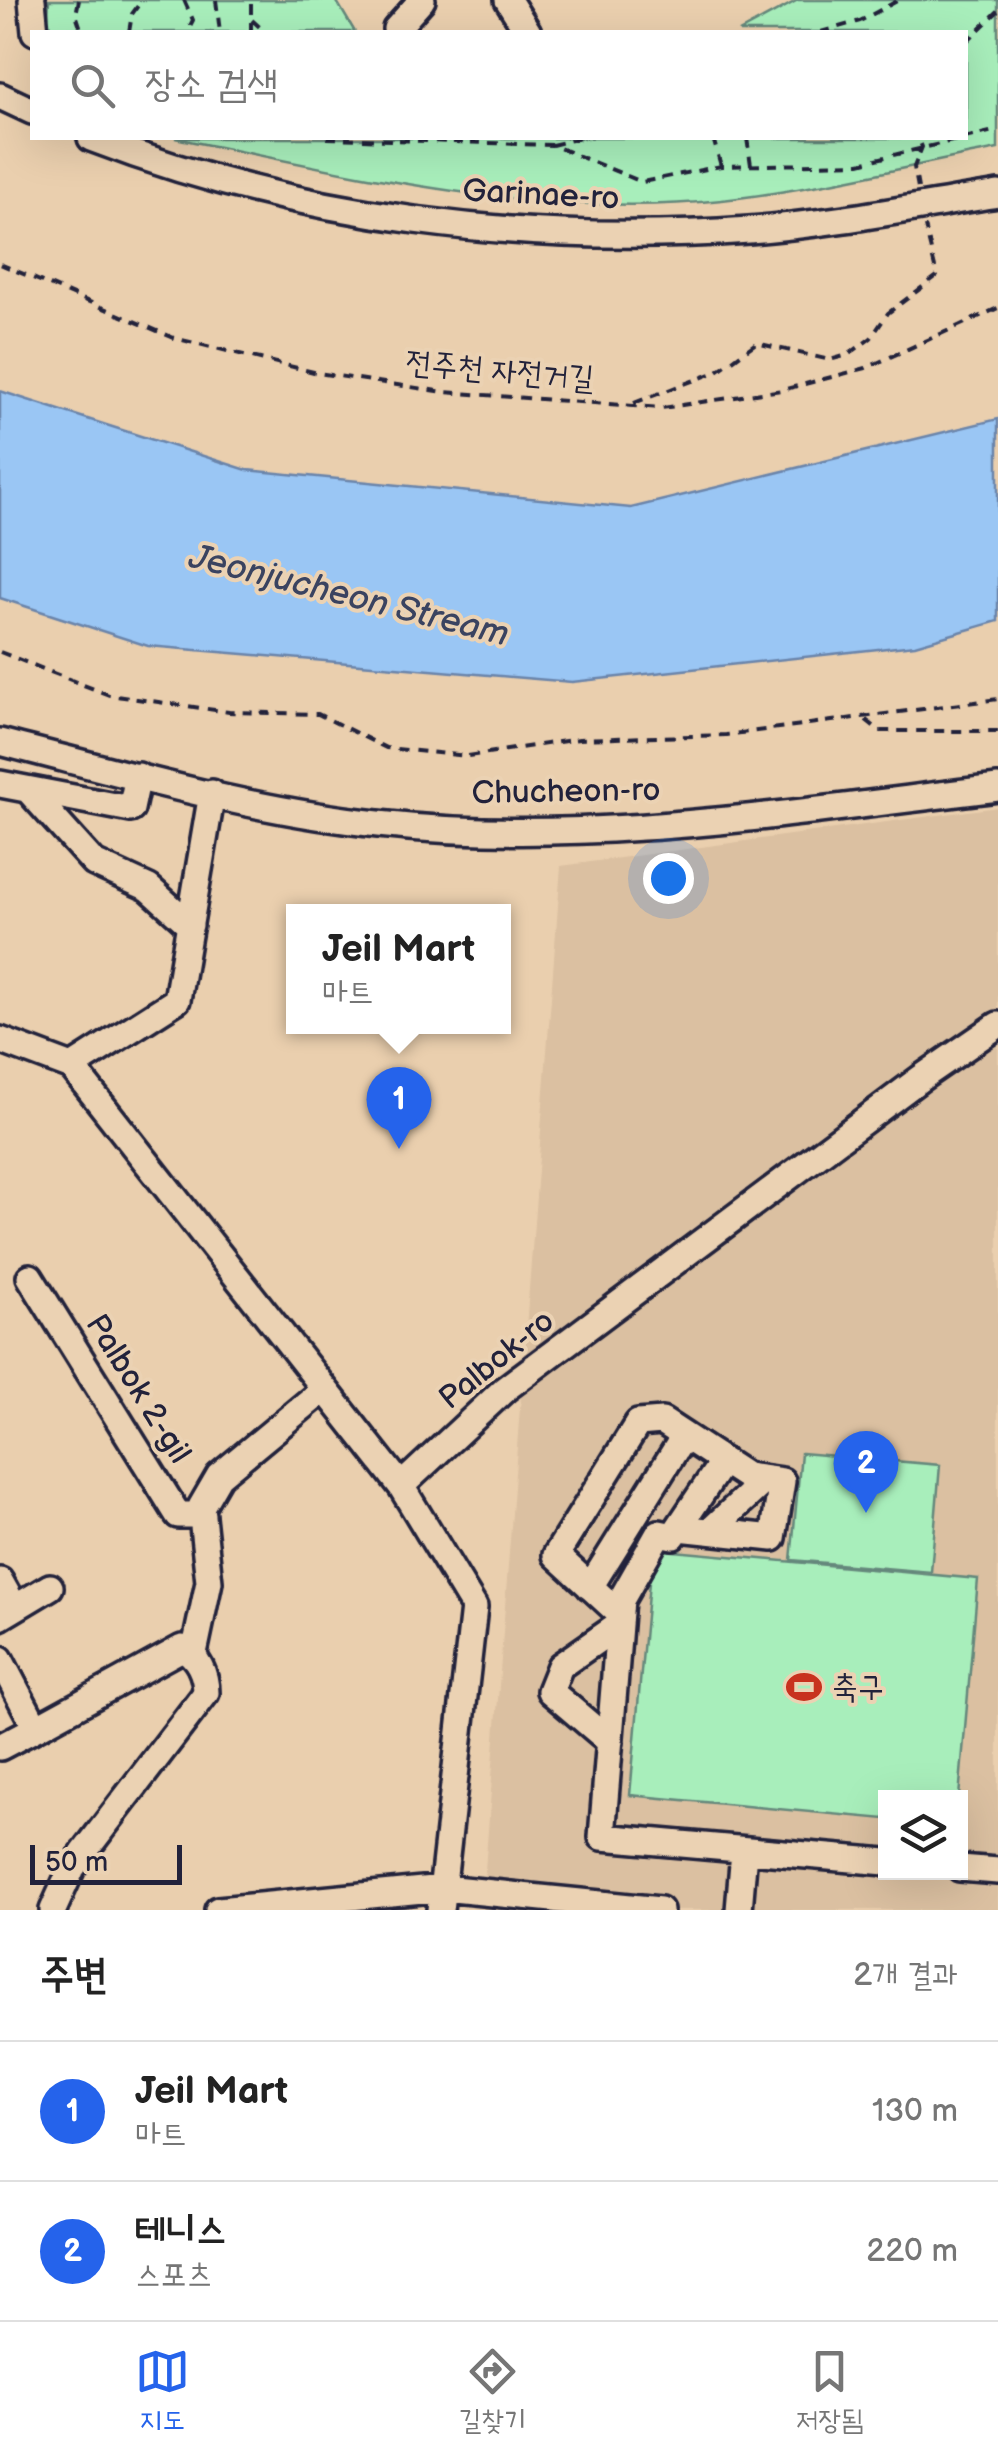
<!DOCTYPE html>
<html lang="ko">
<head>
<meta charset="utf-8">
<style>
	:root { --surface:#fff; --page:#f6f6f6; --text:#222; --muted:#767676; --line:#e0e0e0; --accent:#2563eb }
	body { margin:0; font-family:"Balsamiq Sans","Poor Story",sans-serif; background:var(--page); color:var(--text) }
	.controls { position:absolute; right:30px; bottom:30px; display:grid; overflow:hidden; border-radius:0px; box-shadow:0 10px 40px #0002 }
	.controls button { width:90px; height:90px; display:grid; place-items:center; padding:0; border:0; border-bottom:2px solid var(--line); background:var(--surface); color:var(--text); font:50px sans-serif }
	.scale { position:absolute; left:30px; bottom:25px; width:152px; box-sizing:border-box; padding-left:10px; border:5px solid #22223b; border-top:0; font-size:28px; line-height:35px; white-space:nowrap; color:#22223b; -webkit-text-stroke:8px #ebd2b3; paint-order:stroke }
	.you { position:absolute; left:668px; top:878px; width:35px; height:35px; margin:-25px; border:8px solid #fff; border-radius:50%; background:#1a73e8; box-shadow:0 0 0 15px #1a73e833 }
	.badge { display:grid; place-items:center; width:65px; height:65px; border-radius:50%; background:var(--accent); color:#fff; font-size:32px; font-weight:700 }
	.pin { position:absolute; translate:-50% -82px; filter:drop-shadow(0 2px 5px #0008) }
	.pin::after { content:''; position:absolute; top:52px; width:35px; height:30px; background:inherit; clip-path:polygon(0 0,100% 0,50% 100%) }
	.popup { position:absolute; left:286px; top:904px; width:225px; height:130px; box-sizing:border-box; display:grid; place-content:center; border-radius:0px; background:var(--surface); filter:drop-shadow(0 2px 8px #0005); font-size:32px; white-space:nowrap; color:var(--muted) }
	.popup b { font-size:38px; color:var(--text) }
	.popup::after { content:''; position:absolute; left:50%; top:100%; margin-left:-20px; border:20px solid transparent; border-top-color:var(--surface) }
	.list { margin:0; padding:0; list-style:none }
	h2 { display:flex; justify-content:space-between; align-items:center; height:130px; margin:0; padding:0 40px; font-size:42px }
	h2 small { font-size:32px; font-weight:400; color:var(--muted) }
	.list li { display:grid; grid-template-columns:65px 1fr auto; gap:30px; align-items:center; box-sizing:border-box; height:140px; padding:0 40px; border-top:2px solid var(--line) }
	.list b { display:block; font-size:38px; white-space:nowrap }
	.list p { margin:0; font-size:32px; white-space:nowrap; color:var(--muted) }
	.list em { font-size:32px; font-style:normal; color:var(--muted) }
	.icon { flex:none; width:55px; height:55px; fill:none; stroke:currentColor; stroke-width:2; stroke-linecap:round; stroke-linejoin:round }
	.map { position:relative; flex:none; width:998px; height:1910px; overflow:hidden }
	.search { position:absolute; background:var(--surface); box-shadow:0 10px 40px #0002; left:30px; right:30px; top:30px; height:110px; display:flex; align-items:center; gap:25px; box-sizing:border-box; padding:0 35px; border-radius:0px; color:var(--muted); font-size:38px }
	.sheet { height:410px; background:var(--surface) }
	nav { display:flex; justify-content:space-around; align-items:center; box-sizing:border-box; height:140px; border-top:2px solid var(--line); background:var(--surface); font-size:28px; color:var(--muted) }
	nav a { display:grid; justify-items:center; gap:5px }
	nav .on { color:var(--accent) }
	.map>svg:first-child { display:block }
</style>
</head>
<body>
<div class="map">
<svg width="998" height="1910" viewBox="0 0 998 1910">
	<rect width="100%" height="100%" fill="#eacfae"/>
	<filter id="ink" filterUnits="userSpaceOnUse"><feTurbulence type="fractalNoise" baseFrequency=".01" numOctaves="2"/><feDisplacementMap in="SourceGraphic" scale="20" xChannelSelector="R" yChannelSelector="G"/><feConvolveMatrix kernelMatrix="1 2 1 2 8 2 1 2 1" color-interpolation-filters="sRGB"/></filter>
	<g filter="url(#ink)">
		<path fill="#dbc0a1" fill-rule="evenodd" d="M998,807V1910H482L561,866ZM886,1798H960V1872H886Z"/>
		<path fill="#a8eebb" stroke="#65887b" stroke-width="2.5" d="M49,0H336L355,32H47Z
			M798,0H998V149C907,166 814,190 722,200C538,220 354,174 175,138H966V32H739Z
			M801,1453L940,1465L931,1572L791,1560Z
			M652,1549L978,1579L959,1797L886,1798L885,1819L630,1795Z"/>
		<path fill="#9ac6f4" stroke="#6a84aa" stroke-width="2.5" d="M0,391L247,470L631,508L998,419V621L915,645L572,682L148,646L0,598Z"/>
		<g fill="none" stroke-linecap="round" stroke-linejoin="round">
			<defs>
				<path id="minor" d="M32,0L35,32
					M508,0L528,32
					M396,29L422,0
					M0,96L32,111
					M91,138C298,218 528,246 749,230C832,224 916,207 998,194
					M0,742C123,773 252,811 378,824C583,847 795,812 998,788
					M0,784L131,809L138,776
					M30,792L94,863L149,888L190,925
					M0,1040L72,1067L177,1000L212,793
					M72,1067L401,1486L474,1607L440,1910
					M30,1277L178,1515H202
					M401,1486L505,1389L921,1078L998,1025
					M679,1528L773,1538L782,1481L746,1476L723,1461
					M710,1531L766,1479
					M0,1581L15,1608
					M590,1587L684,1436
					M620,1614L556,1555L638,1423L662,1421L723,1461L673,1536L659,1533L621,1600L602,1837L886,1862
					M0,1617L50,1587
					M194,1653L209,1582L201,1507L219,1476L323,1390
					M0,1659L36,1728L182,1648C198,1656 206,1674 206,1693L72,1868L53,1910
					M610,1742L550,1691L560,1666L619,1625
					M0,1747L36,1728
					M960,1868L998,1871
					M218,1910L443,1888L660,1910
					M739,1910L744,1851"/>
			</defs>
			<use href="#minor" stroke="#22223b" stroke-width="32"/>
			<path stroke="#22223b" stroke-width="4" stroke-dasharray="10 8" stroke-linecap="butt" d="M79,0L76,14L82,32
				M184,0L193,20L190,26
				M216,0L220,32
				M252,20L265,32
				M129,32L132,14L142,0
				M251,32V0
				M821,32L860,21L899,0
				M966,42L998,11
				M327,138L552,145L642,182L721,166L860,163L998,130
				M713,138L721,166
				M747,138L751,165
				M552,145L580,138
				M918,188L914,167L922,147L918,138
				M0,264L174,338L318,373L444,392L662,408L782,390L866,368L998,308
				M634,403L716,372L756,343L830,360L848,355L871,338L888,313L937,276L925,226
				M0,652L109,695L229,712L318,714L386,748L468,756L579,739L726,735L998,699
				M866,720L880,731H998"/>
			<use href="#minor" stroke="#ebd2b3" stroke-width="25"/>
		</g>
	</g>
	<defs>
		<symbol id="stadium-bare" viewBox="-9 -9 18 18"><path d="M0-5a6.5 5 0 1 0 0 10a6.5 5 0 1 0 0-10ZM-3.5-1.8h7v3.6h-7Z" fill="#c8321e" stroke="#ebd2b3" stroke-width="2.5" paint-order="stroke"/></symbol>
	</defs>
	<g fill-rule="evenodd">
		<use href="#stadium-bare" x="779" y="1662" width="50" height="50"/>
	</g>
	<g text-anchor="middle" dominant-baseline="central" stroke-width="8" stroke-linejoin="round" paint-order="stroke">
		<g font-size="32" fill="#22223b" stroke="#ebd2b3">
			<text transform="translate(541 195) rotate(3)">Garinae-ro</text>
			<text transform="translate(500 371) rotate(5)">전주천 자전거길</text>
			<text transform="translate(566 792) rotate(-1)">Chucheon-ro</text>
			<text transform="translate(497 1360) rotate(-39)">Palbok-ro</text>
			<text transform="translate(138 1389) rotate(58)">Palbok 2-gil</text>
		</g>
		<g font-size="32" fill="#22223b" stroke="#ebd2b3" text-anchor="start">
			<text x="832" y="1687">축구</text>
		</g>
		<g font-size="35" font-style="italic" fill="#3a4360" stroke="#ebd2b3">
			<text transform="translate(349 596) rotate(14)">Jeonjucheon Stream</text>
		</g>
	</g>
</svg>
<div class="controls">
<button><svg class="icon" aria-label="layers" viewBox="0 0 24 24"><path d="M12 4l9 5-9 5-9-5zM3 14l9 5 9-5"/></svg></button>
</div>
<div class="scale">50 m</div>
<div class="you"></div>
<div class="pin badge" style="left:399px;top:1149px">1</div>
<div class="popup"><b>Jeil Mart</b>마트</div>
<div class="pin badge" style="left:866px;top:1513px">2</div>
<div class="search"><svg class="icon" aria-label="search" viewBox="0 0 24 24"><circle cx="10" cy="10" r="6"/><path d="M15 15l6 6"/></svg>장소 검색</div>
</div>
<section class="sheet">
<h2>주변<small>2개 결과</small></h2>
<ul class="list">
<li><span class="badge">1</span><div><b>Jeil Mart</b><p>마트</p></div><em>130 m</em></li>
<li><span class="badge">2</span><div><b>테니스</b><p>스포츠</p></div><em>220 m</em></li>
</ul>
</section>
<nav>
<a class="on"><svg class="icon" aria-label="map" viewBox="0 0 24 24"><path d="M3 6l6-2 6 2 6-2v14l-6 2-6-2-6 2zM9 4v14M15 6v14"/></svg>지도</a>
<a><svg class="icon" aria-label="directions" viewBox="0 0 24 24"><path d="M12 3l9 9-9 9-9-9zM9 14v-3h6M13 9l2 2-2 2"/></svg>길찾기</a>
<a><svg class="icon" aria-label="saved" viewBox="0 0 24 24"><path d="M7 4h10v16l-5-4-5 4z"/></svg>저장됨</a>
</nav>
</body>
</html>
